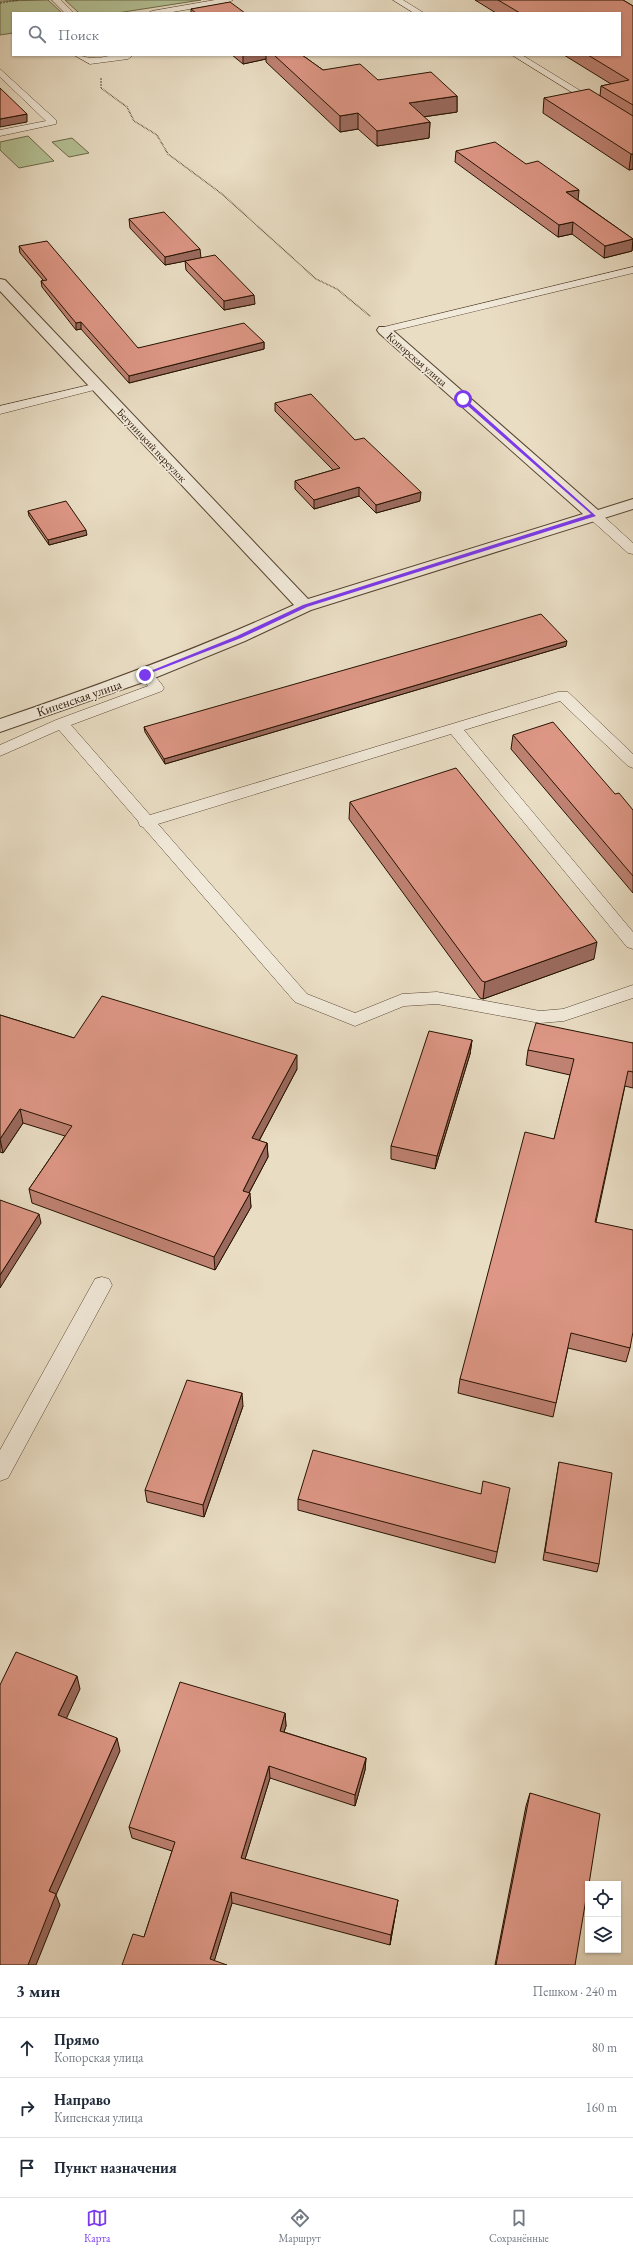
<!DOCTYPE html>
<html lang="ru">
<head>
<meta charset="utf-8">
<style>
	:root { --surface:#fff; --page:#f6f6f7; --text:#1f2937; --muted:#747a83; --line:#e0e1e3; --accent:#7c3aed }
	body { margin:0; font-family:"EB Garamond",serif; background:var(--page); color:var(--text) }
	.controls { position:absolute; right:12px; bottom:12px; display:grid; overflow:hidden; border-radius:0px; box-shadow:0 1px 3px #0004 }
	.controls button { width:36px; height:36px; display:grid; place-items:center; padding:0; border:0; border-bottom:1px solid var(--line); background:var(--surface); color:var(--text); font:20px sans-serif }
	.stop { position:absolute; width:12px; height:12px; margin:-9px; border:3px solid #7c3aed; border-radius:50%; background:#fff }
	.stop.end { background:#7c3aed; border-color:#fff; box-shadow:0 1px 4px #0008 }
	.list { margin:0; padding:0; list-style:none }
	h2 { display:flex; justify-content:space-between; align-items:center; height:52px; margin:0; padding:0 16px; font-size:17px }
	h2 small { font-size:13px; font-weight:400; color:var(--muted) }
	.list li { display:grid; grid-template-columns:26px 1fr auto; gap:12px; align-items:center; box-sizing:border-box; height:60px; padding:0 16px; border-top:1px solid var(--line) }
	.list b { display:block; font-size:15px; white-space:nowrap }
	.list p { margin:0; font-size:13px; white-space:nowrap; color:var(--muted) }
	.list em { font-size:13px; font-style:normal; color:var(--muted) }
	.icon { flex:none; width:22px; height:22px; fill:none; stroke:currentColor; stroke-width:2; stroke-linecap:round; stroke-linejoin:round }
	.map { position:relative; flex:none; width:633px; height:1965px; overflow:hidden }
	.search { position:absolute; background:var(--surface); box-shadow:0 1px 3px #0004; left:12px; right:12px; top:12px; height:44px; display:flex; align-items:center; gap:10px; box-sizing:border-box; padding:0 14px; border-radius:0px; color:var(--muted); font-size:15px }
	.sheet { height:232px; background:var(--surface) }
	nav { display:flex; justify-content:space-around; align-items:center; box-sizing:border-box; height:56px; border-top:1px solid var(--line); background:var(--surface); font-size:11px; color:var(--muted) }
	nav a { display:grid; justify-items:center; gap:2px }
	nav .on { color:var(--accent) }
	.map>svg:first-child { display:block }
</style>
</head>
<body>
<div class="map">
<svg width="633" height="1965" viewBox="0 0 633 1965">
	<rect width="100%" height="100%" fill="#e9ddc4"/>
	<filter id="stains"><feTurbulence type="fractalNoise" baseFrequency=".005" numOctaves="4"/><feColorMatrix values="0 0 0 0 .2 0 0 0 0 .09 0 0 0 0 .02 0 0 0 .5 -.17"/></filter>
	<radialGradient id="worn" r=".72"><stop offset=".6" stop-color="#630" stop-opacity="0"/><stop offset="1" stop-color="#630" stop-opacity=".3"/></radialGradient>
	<path fill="#b4c296" stroke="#6d6a4b" d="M48,0L62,13H13V33L0,35V1Z
		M65,0H201L117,13H79Z
		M28,136L54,161L19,168L0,150V142Z
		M72,138L89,153L69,157L52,142Z"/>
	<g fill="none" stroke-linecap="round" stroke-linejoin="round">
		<defs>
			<path id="lane" d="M52,0H61L74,13H65Z
				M215,0H233L229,2L167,13H148L152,11Z
				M393,0H403L424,13H414Z
				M74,55C81,55 86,58 92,58C105,59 120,51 132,56L128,59L90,64Z
				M512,55H522L633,123V130Z
				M0,69L56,120V124L0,136V130L46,121L0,77Z
				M633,267V273L384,333L378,330L384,327Z
				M98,383L104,386L102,388L0,414V406Z
				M594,511L599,512L633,543V554L628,553L589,518L588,515L589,512Z
				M145,671C153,673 160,681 164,688L162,691L71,725L150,815L558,692H568L633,754V768L628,766L560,701L464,730L633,932V949L627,947L451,734L158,824L307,994L355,1013L402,994L437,992L540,1011L563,1009L633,985V998L564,1021L540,1023L437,1004L404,1006L355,1026L295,1002L143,827L140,826L138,821L59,730L0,756V745L56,720L148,686L138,675Z
				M102,1277L109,1279L112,1285L109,1291L8,1478L0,1481V1450L95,1279Z"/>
			<path id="street" d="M0,279L5,280L308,599L583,514L379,333L377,330L379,327H389L598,510L633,499V509L311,610L245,641L152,679L0,732V719C100,685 198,649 294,605L0,291Z"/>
		</defs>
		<use href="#lane" stroke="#574531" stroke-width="1"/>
		<use href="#street" stroke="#574531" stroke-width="2"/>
		<path stroke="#261200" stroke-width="1.5" stroke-dasharray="0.5 1" stroke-linecap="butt" d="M0,3L19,0
			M101,78V88L127,107L134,121L157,135L168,154L222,194L316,279L337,289L370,316"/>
		<use href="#lane" fill="#f1e9d9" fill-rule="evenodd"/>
		<use href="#street" fill="#f1e9d9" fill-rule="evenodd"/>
	</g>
	<path fill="#bf8273" stroke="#261200" d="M475,0H623L633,6V169L629,170L543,113L544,98L600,96L601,86L611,84L564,55H620V13H496Z
		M191,9L245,13H191Z
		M232,55H302L323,70L378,80L457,96V112L423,117L430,122L429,138L377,146L358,129L340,132L266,62V59L243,64Z
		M456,151L578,200L633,239L632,251L604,258L572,234L558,237L455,162Z
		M129,219L255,304L224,310L186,270L185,261L165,265L130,228Z
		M19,246L138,348L264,342V349L129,383L81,329L76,330L42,287L41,281L43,280L20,253Z
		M275,403L355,440L420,501L376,513L359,496L314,509L295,489V481L333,470L275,411Z
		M28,511L87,535L49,545L29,516Z
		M566,646L165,764L145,732L144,727Z
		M513,735L633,810V893L511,749Z
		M350,802L594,959L483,999L480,998L349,819Z
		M0,1015L74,1038L297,1069L259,1141L267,1143L268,1157L249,1193L251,1207L215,1270L32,1203L29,1189L65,1136L23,1123L3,1153L0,1152Z
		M472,1040L470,1054L435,1169L391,1159V1146Z
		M633,1043V1088L625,1086L596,1222L630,1348L626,1362L568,1348L553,1417L458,1393L460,1379L554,1139L570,1075L526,1065L528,1050Z
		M243,1406L204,1517L147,1502L145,1490Z
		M559,1462L599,1564L597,1572L543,1560Z
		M481,1494L508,1499L495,1563L298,1510V1499Z
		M285,1713L286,1726L284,1732L366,1758L365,1770L355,1806L270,1778L245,1859L396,1911L390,1945L232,1903L214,1961L144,1937L172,1851L132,1838L129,1827Z
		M530,1793L575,1965H495L526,1806Z"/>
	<path fill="#9b6a5e" stroke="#261200" d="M243,55H266V59L243,64Z
		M457,96V112L408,119L409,103Z
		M358,113V129L340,132V116Z
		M27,114V122L0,127V119Z
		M430,122L429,138L377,146V131Z
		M631,154H633V169L629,170Z
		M579,190L578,201L566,192Z
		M573,222L572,234L558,237L559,225Z
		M633,239L632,251L604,258L605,246Z
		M200,249L201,258L165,265V257Z
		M254,295L255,304L224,310V301Z
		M81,322V329L76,330V323Z
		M264,342V349L129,383V376Z
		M359,487V496L314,509V500Z
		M421,492L420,501L376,513V505Z
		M86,530L87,535L49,545L48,540Z
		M567,641L566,646L165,764L164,759Z
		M597,942L594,959L483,999L485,982Z
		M472,1040L470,1054L435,1169L437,1156Z
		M297,1055V1069L253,1152L252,1138Z
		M20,1109L23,1123L3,1153L0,1139Z
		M267,1143L268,1157L243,1204V1191Z
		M250,1193L251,1207L215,1270L214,1257Z
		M39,1214L41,1223L0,1288V1275Z
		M242,1393L243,1406L204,1517L203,1505Z
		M77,1676L80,1689L62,1728L58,1715Z
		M285,1713L286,1726L280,1743V1731Z
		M117,1738L120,1751L56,1895L60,1905L36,1965H28L49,1891Z
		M366,1758L365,1770L355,1806V1795Z
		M269,1766L270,1778L242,1869L241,1858Z
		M231,1892L232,1903L213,1965L210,1959Z
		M398,1900L396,1911L390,1945L391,1935Z"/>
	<path fill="#de9786" stroke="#261200" d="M498,0H623L633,6V105L601,86L629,80L588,55H620V13H520Z
		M230,2L245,13H196L191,9Z
		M274,55H302L323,70L360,64L378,80L431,72L457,96L409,103L430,122L377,131L358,113L340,116Z
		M0,88L27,114L0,119Z
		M589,89L633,116V154H631L544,98Z
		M495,142L526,164L538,161L579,190L566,192L633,239L605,246L573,222L559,225L456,151Z
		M164,212L200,249L165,257L129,219Z
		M47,241L138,348L244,323L264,342L129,376L81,322L76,323L41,281L47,280L19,246Z
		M215,255L254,295L224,301L185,261Z
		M311,394L355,440L364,438L421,492L376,505L359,487L314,500L295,481L340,468L275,403Z
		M66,501L86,530L48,540L28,511Z
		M541,614L567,641L164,759L144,727Z
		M553,722L615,794L619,793L633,810V876L513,735Z
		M456,768L597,942L485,982L482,981L350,802Z
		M102,996L297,1055L252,1138L267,1143L243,1191L250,1193L214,1257L29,1189L72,1126L20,1109L0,1139V1015L74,1038Z
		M536,1023L633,1043V1072L628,1071L595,1222L633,1230V1332L630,1348L571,1333L556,1403L460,1379L525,1132L554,1139L574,1059L528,1050Z
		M429,1031L472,1040L437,1156L391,1146Z
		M0,1200L39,1214L0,1275Z
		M187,1380L242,1393L203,1505L145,1490Z
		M313,1450L481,1494L483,1481L510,1488L497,1552L298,1499Z
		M559,1462L612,1473L599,1564L545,1552Z
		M16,1652L77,1676L58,1715L117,1738L49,1891L56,1894L28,1965H0V1685Z
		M180,1682L285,1713L280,1731L366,1758L355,1795L269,1766L241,1858L398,1900L391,1935L231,1892L210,1959L227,1965H122L133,1934L144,1937L175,1842L129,1827Z
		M530,1793L600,1814L589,1884H588V1887L575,1965H496Z"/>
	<path fill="#7c3aed" d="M464,398L596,516L307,607L241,638L143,676V674L237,636L303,605L591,514L460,399Z"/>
	<g text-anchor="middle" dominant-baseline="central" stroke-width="3.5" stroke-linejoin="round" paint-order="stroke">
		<g font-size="11" fill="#261200" stroke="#f1e9d9">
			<text transform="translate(417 359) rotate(41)">Копорская улица</text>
			<text transform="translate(152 445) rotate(47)">Бегуницкий переулок</text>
		</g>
		<g font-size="13" fill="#261200" stroke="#f1e9d9">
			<text transform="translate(79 698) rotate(-19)">Кипенская улица</text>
		</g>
	</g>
	<rect width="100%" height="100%" filter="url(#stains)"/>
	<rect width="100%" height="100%" fill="url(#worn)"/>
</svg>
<div class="controls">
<button><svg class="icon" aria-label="locate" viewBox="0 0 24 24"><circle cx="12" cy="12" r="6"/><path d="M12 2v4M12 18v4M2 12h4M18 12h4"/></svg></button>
<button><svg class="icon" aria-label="layers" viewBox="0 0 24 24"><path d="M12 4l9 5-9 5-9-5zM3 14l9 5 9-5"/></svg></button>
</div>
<div class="stop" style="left:463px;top:399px"></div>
<div class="stop end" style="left:145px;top:675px"></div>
<div class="search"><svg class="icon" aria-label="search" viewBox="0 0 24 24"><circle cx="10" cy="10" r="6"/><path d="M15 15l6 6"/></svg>Поиск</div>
</div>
<section class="sheet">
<h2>3 мин<small>Пешком · 240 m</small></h2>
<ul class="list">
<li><svg class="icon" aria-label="ahead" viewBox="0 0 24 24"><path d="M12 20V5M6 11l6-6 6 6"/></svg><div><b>Прямо</b><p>Копорская улица</p></div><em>80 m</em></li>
<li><svg class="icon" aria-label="right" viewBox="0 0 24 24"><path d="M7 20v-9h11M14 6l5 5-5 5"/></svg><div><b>Направо</b><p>Кипенская улица</p></div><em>160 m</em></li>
<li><svg class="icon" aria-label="arrive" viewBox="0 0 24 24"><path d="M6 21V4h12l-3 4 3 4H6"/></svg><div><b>Пункт назначения</b></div></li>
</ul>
</section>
<nav>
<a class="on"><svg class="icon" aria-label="map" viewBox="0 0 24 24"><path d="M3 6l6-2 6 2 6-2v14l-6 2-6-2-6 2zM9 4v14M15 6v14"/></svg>Карта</a>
<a><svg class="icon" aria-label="directions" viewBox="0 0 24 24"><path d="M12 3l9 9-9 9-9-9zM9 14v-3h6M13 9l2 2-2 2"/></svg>Маршрут</a>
<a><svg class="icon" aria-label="saved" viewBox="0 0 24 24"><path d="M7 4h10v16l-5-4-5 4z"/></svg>Сохранённые</a>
</nav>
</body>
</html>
